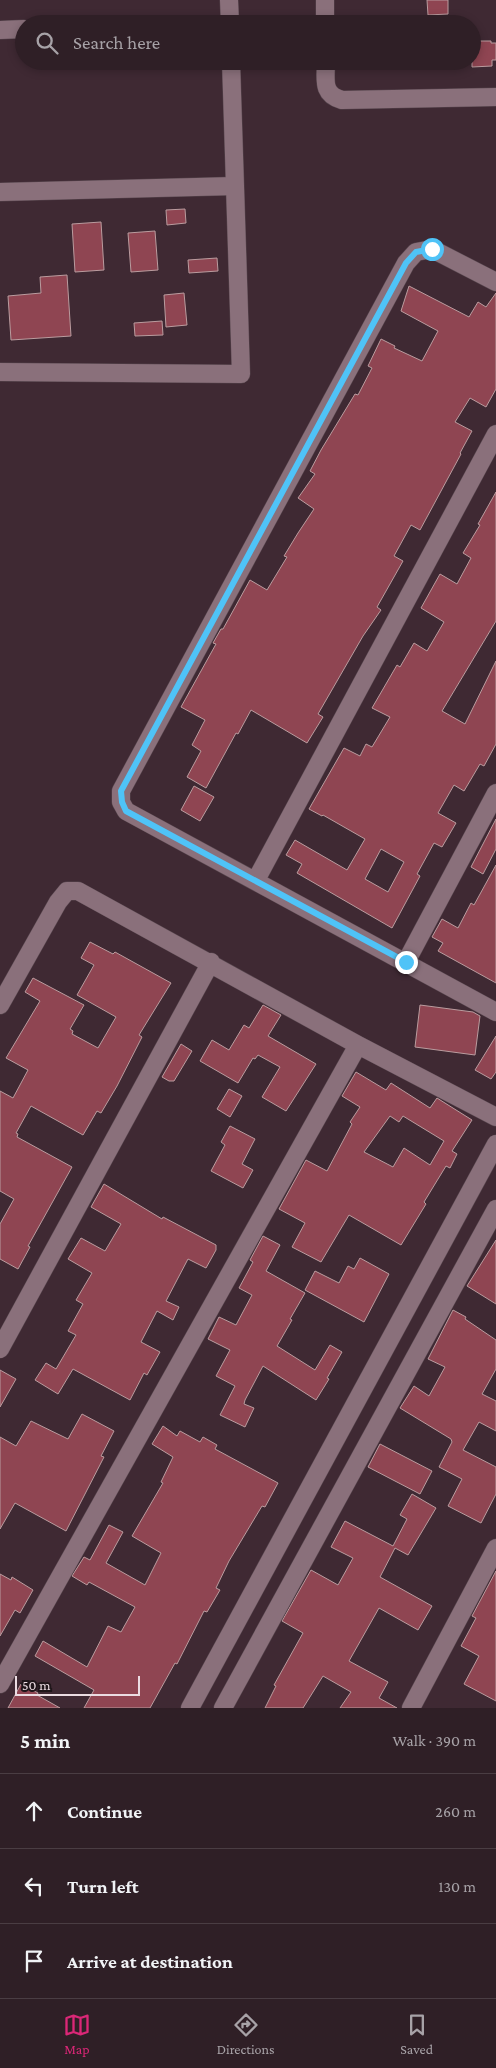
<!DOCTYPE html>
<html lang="en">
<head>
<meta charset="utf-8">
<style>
	:root { --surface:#2f1f26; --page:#3b2c32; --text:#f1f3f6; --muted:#a7a2a7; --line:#4a3d43; --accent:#db2777 }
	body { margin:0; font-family:"Crimson Pro",serif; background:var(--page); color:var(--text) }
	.scale { position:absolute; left:15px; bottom:12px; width:125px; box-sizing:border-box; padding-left:5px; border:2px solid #ebdce2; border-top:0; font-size:14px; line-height:18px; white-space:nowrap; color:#ebdce2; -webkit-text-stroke:4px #1f161a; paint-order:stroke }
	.stop { position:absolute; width:15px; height:15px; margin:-11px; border:4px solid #4fc3f7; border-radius:50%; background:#fff }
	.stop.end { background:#4fc3f7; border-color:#fff; box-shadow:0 1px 5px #0008 }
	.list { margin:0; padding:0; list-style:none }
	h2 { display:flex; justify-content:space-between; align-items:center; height:65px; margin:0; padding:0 20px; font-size:21px }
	h2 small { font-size:16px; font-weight:400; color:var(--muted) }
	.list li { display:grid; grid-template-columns:32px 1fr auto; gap:15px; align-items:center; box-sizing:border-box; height:75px; padding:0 20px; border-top:1px solid var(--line) }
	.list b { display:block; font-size:19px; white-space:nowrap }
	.list em { font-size:16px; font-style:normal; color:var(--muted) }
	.icon { flex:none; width:28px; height:28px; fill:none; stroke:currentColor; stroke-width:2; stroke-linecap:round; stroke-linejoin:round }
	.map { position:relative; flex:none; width:496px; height:1708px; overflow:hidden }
	.search { position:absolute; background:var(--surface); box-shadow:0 2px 8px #0003; left:15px; right:15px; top:15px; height:55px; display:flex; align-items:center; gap:12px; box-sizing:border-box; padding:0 18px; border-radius:28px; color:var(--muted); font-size:19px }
	.sheet { height:290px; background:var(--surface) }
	nav { display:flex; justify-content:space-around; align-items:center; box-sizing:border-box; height:70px; border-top:1px solid var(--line); background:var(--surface); font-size:14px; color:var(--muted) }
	nav a { display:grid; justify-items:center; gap:2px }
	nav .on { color:var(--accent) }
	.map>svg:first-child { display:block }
</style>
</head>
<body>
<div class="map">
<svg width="496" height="1708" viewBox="0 0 496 1708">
	<rect width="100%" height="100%" fill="#3f2933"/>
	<path fill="#8f4552" stroke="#ba9c9f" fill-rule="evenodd" d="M427,0H448V14L428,15Z
		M472,41H491V43H496V60H492V66L472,67Z
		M185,209L186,223L167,225L166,210Z
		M101,222L104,270L75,272L72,224Z
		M155,231L158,270L131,272L128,233Z
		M217,258L218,271L189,273L188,260Z
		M67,275L71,336L11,340L8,296L41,293L40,277Z
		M409,286L469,317L478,302L486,307L496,293V389L486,407L470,398L455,422L472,431L460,453L461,454L420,530L411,525L394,556L403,561L377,607L381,610L363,636L318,714L323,717L307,743L251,710L238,734L236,733L206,788L187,777L201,751L192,745L205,720L181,707L216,644L213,643L221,629H223L250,580L267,590L287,557L284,556L298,533L314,509L298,498L315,474L310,471L321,450L355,394L358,395L372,368L368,366L381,339L395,346L394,348L422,361L438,331L401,311Z
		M184,293L187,325L166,327L164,295Z
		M162,321L163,335L135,336L134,323Z
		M496,492V621L442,711L465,724L496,661V744L484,766L480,764L464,791L454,785L438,813L456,823L442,847L434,843L417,874L420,876L392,928L297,873L302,864L286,855L295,840L347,870L365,839L323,815L322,816L309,809L344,748L360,756L366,744L372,747L390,717L372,708L397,665L400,667L414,643L427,651L444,622L421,608L440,574L457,584L471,558L463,553L480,525L478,524ZM381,849L404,862L388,892L365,879Z
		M194,786L214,797L200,821L181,810Z
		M496,819V849L483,874L471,867Z
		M496,865V983L438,951L443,943L432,937L442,919L458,928L471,903L474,905Z
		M90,942L113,954L115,952L171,983L139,1035L142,1037L117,1086L101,1113L97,1111L83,1135L31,1106L16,1133L18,1134L17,1137L72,1167L28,1246L30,1247L18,1269L0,1259V1224L14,1199L0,1191V1091L13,1098L28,1070L6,1058L40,1001L25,992L33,978L84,1005L70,1029L73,1031L72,1034L98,1048L116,1017L77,995L94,965L81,958Z
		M263,1005L281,1015L268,1036L316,1064L286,1111L262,1097L280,1067L258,1055L255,1059L253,1058L238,1083L200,1061L212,1040L229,1050L244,1025L249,1028Z
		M420,1005L473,1012L480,1016L475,1055L415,1047Z
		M496,1036V1072L491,1079L475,1070Z
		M181,1044L192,1051L174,1081H169L162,1077Z
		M356,1072L386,1090L391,1083L430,1108L437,1098L472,1120L452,1151L457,1154L450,1168L446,1166L424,1202L426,1204L401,1245L349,1215L321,1262L292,1247L305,1223L279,1209L306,1160L327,1171L352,1124L350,1122L360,1107L342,1096ZM390,1116L399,1122L403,1116L444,1141L430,1165L404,1148L393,1167L364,1152Z
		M229,1089L242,1096L230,1117L217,1109Z
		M230,1126L255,1139L242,1164L253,1170L243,1188L211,1171L225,1145L221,1142Z
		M104,1184L162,1219L163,1217L216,1245V1250L206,1268L188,1259L166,1301L179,1307L173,1320L157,1311L141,1342L160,1352L147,1375L144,1373L130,1400L73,1369L58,1394L35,1380L46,1363L56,1369L76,1335L68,1331L83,1304L76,1300L92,1273L68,1259L81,1238L105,1251L121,1224L91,1207Z
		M263,1236L280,1245L266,1271L305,1293L290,1319L292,1320L277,1346L315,1370L330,1345L342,1352L327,1378L329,1379L316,1400L263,1366L245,1400L244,1404L254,1408L245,1427L220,1415L235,1386L216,1376L230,1350L208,1339L219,1317L236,1325L252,1295L239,1288L253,1262L250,1260Z
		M496,1240V1304L467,1286Z
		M360,1258L389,1274L364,1322L305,1290L315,1271L339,1283L348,1266L354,1269Z
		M453,1310L466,1317L465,1319L496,1340V1369L482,1394L496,1401V1431L479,1422L463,1450L496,1467V1494L481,1523L448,1506L462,1479L439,1467L452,1442L451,1439L400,1408L414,1386L429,1396L445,1367L428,1359Z
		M0,1370L16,1379L0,1407Z
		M82,1414L114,1431L101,1456L104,1457L66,1531L15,1503L0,1529V1437L16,1446L31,1421L68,1439Z
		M163,1426L177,1436L180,1431L200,1442L203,1437L217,1445L215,1449L278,1483L265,1507L262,1506L229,1561L216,1588L220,1590L207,1612L204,1611L177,1664L175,1663L150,1708H84L94,1690L35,1656L43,1641L87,1667L108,1626L121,1632L135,1607L89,1582L87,1585L72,1576L84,1557L90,1560L109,1525L123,1532L106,1563L145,1585L161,1553L132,1536L163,1483L161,1482L173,1457L152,1444Z
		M380,1444L432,1471L420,1494L368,1467Z
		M412,1494L436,1508L408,1555L395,1548L380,1577L432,1606L418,1630L379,1608L349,1661L388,1682L379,1698L397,1708H340L351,1692L323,1676L303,1708H265L276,1686L274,1685L303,1633L282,1621L311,1570L338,1585L353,1558L331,1547L345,1521L393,1546L407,1519L400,1515Z
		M496,1571V1701L464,1684L479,1656L461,1646L476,1618L472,1616Z
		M0,1574L11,1580L12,1577L33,1590L20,1613L15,1610L0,1636Z
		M21,1684L38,1693L37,1695L60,1708H8Z"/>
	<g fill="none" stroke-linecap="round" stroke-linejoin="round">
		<defs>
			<path id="street" d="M229,0L230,24
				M325,0V24
				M0,30L24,29
				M326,61C326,79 321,94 342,100L496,97
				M0,192L235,186
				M496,282L432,249L416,252L406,263L121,791V802L126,811L496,1012
				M0,372L241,374L231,61
				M256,880L496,434
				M406,962L496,793
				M0,1005L58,902L67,891H78L358,1045L496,1117
				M0,1349L211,962
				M0,1684L358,1045
				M190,1708L496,1144
				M223,1708L496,1209
				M411,1708L496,1548"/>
		</defs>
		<use href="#street" stroke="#58474f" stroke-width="19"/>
		<use href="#street" stroke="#8a707b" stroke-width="18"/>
	</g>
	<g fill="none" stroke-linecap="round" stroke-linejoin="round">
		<path stroke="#4fc3f7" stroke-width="6" d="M406,962L126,811L122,802L121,791L406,263L416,252L432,249"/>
	</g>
</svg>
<div class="scale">50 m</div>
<div class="stop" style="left:432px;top:249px"></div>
<div class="stop end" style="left:406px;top:962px"></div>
<div class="search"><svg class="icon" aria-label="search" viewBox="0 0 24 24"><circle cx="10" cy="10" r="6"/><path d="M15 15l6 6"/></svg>Search here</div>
</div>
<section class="sheet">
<h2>5 min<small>Walk · 390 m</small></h2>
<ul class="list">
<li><svg class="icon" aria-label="ahead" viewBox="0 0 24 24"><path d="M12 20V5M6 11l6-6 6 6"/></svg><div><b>Continue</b></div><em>260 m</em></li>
<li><svg class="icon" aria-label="left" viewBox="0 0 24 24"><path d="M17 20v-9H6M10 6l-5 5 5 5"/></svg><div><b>Turn left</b></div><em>130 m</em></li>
<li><svg class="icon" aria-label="arrive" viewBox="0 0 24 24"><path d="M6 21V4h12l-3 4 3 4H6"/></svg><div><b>Arrive at destination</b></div></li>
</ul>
</section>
<nav>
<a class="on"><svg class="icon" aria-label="map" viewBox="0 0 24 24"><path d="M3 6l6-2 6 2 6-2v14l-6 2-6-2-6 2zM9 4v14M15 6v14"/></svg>Map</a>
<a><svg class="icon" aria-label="directions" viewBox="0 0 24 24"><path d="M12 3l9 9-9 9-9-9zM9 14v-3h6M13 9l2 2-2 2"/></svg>Directions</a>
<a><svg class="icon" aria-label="saved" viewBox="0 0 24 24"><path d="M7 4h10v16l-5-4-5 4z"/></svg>Saved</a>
</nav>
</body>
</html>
